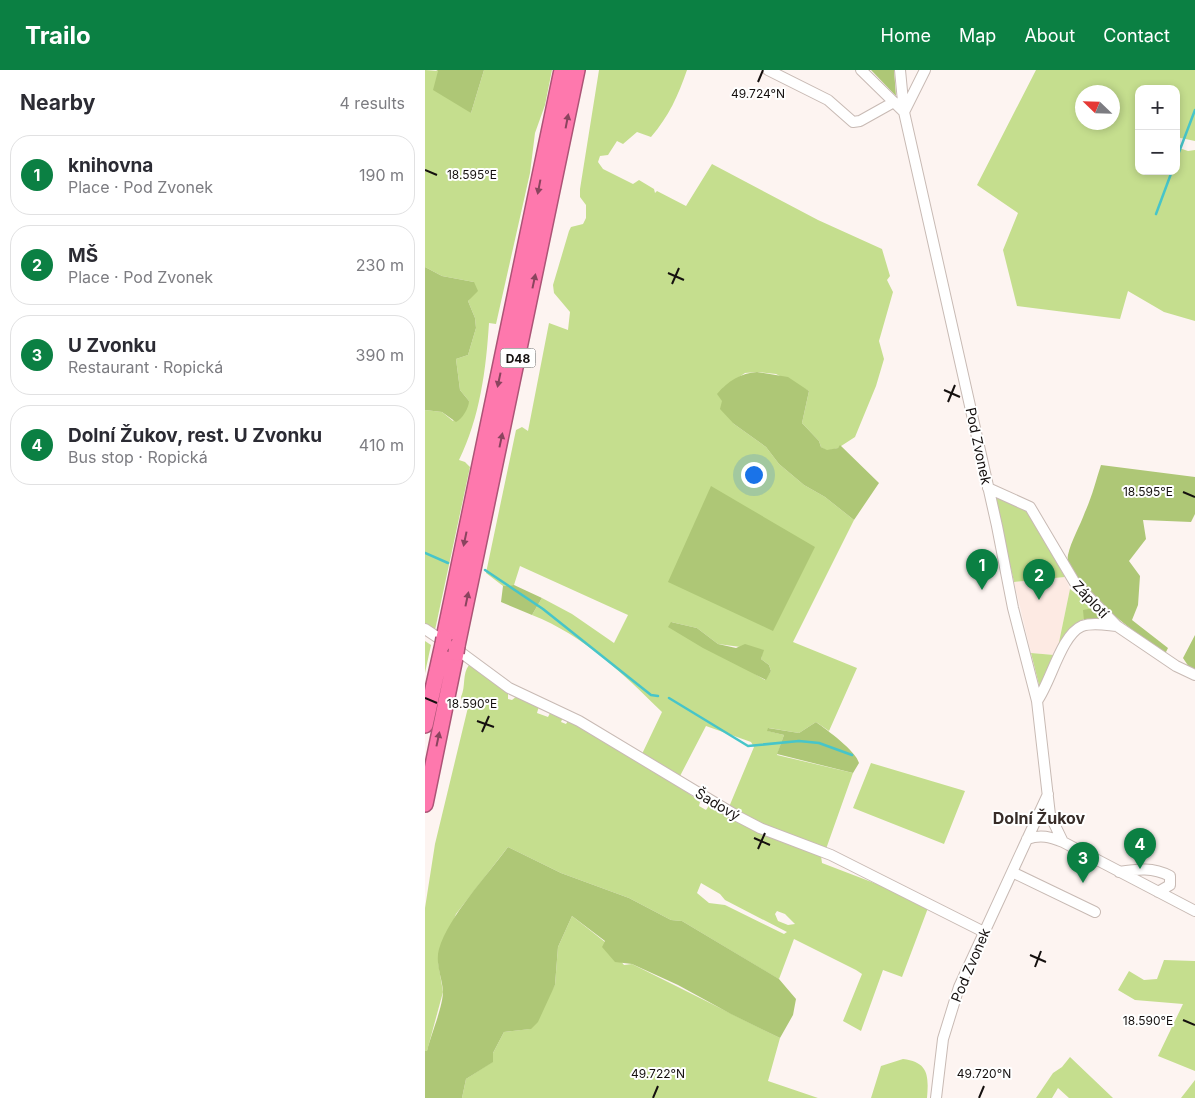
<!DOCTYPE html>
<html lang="en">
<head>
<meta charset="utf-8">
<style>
	:root { --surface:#fff; --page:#f2f2f3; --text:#2b2b33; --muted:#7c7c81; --line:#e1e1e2; --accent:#0b8043 }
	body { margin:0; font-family:Inter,sans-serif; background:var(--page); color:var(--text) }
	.controls { position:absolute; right:15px; top:15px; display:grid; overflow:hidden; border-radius:10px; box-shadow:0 2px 8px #0003 }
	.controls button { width:45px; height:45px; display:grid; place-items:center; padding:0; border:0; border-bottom:1px solid var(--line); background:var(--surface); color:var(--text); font:25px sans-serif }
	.compass { position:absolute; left:650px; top:15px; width:45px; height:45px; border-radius:50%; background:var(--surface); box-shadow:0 2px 8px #0003; rotate:293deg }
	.you { position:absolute; left:328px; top:404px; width:18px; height:18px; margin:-12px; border:4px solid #fff; border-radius:50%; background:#1a73e8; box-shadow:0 0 0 8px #1a73e833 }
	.badge { display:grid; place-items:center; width:32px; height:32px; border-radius:50%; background:var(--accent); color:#fff; font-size:16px; font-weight:700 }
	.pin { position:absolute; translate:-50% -41px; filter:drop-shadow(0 1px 2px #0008) }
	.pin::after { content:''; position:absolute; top:26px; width:18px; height:15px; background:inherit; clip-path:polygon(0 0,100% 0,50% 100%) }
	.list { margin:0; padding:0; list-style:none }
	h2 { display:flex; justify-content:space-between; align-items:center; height:65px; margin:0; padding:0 20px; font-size:21px }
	h2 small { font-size:16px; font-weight:400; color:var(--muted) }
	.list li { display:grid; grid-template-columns:32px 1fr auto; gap:15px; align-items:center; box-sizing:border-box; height:80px; margin:0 10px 10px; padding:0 10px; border:1px solid var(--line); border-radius:20px }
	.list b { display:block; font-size:19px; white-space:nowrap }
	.list p { margin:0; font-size:16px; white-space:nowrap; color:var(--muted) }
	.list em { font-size:16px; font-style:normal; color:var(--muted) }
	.map { position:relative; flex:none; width:770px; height:1028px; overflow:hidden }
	header { display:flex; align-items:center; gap:30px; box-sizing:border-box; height:70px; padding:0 25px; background:var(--accent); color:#fff }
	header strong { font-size:24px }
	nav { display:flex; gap:28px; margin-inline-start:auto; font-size:18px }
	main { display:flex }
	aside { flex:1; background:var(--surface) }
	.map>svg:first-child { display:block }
</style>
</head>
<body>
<header>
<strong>Trailo</strong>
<nav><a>Home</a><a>Map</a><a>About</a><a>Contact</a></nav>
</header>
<main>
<aside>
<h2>Nearby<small>4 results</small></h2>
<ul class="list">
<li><span class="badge">1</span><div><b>knihovna</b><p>Place · Pod Zvonek</p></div><em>190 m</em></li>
<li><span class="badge">2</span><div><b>MŠ</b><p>Place · Pod Zvonek</p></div><em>230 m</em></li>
<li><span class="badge">3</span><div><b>U Zvonku</b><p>Restaurant · Ropická</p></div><em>390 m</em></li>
<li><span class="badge">4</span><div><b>Dolní Žukov, rest. U Zvonku</b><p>Bus stop · Ropická</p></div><em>410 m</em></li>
</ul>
</aside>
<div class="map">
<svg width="770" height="1028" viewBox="0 0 770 1028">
	<rect width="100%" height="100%" fill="#fdf4f1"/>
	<path fill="#fdeae3" d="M640,507L645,519L633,577L629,585L606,583L589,512Z"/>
	<path fill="#c5de8e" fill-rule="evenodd" d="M0,0L13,1L46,43L59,0H127L120,35L110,63L105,103L71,254L64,253C61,300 55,347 34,390L40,392L45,397L10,560L0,554V340L17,342L28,351L44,331L35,320L31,289L43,285L51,258L50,248L43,231L46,227L49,212L17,206L0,197Z
		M174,0H262C253,26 244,46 226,67L212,62L198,74L192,71L183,85L175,86L173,92L178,99L208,114L214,110L229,119L230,123L232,121L261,136L287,94L393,150L457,179L465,206L462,210L468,222L454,271L459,289L451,316L430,367L413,378L402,381L396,377L394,371L377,353L384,321L351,304L332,302L320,303L298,318L297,331L309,354L341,377L354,394L379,415L400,427L429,450L368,572L432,598L404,661L391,652L374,663L344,658L343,661L359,665L352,685L428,703L401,779L337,755L304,737L329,677L326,672L281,656L255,706L217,684L237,642C197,603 160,566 107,545L117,528L147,544L189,573L203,545L95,496L89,515L78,516L61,503L91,360L97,357L103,361L124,253L143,260L145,242L129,223L128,215L144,161L146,157L158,154L161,148V135L155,127V119ZM246,552L272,558L293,574L338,580L336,589L344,595L346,601L340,610Z
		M611,0H770V71L751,67V19H714V101H751V77L763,81L770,80V251L739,242L703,221L695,249L592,236L578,180L593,143L552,115ZM658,22H688V52H658Z
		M572,427L602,439L640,507L589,512L570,429Z
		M645,519L669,538L633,577Z
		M0,571L6,575L0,603Z
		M606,583L629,585L615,619Z
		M44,595L83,623V629L87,630L92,626L114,636L112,643L123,647L126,641L138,647L136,652L141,654L144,649L258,719L275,732L274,736L281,740L285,734L396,786L397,793L457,816L503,838L477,907L458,900L436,961L418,951L437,904L431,900L369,869L354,909L352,908L257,851L246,850L204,828L136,803L83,777L31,844L13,892L18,922L2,981H0V838L10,774L45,629L37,631L36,627C41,616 37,604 44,595ZM276,813L295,824L300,830L362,862L359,864L300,835L284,833L272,823ZM352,841L360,844L370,854L363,855L353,851L350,844Z
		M446,693L540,721L519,774L428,738Z
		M147,846L180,872L199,895L207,894L355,968L343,1011L393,1028H37L41,1009L67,992L68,983L79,962L105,959L130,915L133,877Z
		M739,890L770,891V1001L733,986L758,934L710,930L693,920L704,901L719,910L732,909Z
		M645,987L688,1028H644L633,1018L627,1028H611L628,1003L637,997Z
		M478,989C503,992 504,1005 502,1028H446L456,996Z
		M770,1010V1028H756Z"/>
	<path fill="#aec776" d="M11,0H59L46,43L8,20L13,1Z
		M446,0H469L471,26Z
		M0,197L17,206L49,212L53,221L43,231L50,248L51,258L43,285L31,289L35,320L44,331C44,338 37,349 31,352L17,342L0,340Z
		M332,302L363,307L384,321L377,353L394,371L396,377L402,380L413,378L415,375L454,413L429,450L400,427L379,415L354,394L341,377L309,354L295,339L297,331L292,324C303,311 316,303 332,302Z
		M676,395L770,407V444L766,452L718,450L721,469L704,491L715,506L713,535L707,550L743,578L740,584C719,569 637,511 643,485C646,471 655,456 660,442C667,427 671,410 676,395Z
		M286,416L390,477L348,561L243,512Z
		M89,515L117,528L107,545L76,532L78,516Z
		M669,538L679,548L659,551L658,540Z
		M246,552L272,558L293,574L311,578L320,574L339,580L336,589L344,595L346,601L341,610L278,578L243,557Z
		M770,565V600L764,597L758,588Z
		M391,652C402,660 431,681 434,693L428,703L352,684L359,665L342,661L343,658L374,663Z
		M83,777L136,803L204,828L246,850L257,851L354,909L371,929L368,945L355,968L306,944L253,915L207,894L190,892L177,877L180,871L147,846L133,877L130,915L113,952L106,959L79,962L68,983V992L41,1009L37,1028H0V981H2C6,964 18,937 18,921C17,907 10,893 14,879C24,846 62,806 83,777Z"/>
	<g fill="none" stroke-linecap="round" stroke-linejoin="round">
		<path stroke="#47c5c9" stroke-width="2.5" d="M751,90L770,40
			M731,144L747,101
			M0,483L23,493
			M60,500L118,539L226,625L233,626
			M244,628L323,676L374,671L394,673L427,685"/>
		<defs>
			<path id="minor" d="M343,0L403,30L428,52L435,51L469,32
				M436,0L479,42L500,0
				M475,0L479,42L572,456L588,538L612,631L625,745L638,772
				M563,418L605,437L650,513L692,556L751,596L770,605
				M0,559L12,567
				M38,584L84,618L154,651L312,746L335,758L406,785L559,862
				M612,631C626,612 636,565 657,556C668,552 681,555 692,556
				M602,769C616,764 625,767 638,772L770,841
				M587,802L670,842
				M694,802C712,799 728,797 745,806V815L733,822
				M511,1028L518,969L534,917L623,724"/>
			<path id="highway" d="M19,568L137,0
				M32,576L152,0
				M0,655L18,574
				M0,734L31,583"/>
		</defs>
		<use href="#minor" stroke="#c8bab4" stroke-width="12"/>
		<use href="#highway" stroke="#ac5476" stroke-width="18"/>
		<use href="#minor" stroke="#fff" stroke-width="10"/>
		<use href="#highway" stroke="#fe78ad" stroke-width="15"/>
		<defs>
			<path id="highway-bridge" d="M18,574L19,568
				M31,583L32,576"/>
		</defs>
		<use href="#highway-bridge" stroke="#ac5476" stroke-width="18" stroke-linecap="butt"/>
		<use href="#highway-bridge" stroke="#fe78ad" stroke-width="15"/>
	</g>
	<defs><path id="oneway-solid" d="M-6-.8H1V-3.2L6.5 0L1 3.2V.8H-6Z" transform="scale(1.25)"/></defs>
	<g fill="#8a445e">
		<use href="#oneway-solid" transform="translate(142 51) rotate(-79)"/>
		<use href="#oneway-solid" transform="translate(114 117) rotate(101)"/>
		<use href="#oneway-solid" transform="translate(109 211) rotate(-78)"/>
		<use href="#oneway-solid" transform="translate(74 310) rotate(102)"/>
		<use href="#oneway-solid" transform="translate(76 370) rotate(-78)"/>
		<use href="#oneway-solid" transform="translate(40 469) rotate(102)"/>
		<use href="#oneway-solid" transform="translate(42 529) rotate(-78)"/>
		<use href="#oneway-solid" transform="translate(13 669) rotate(-78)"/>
	</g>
	<path fill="none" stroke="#15100f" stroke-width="2" d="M333,12L338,0M0,100L12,105M243,203L259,210M247,214L254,198M519,320L535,327M523,332L530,315M758,422L770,427M0,628L12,633M52,651L69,657M57,662L64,646M329,768L345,775M333,779L340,763M605,885L621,892M610,897L616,881M758,950L770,955M228,1028L233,1016M554,1028L559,1016"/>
	<g text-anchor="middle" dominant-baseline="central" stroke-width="4" stroke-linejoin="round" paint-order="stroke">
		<rect fill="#fff" stroke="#5b5857" stroke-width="1" x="75.5" y="278.5" width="35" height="19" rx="4"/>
		<g font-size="12" font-weight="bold" fill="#15100f">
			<text x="93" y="288">D48</text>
		</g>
		<g font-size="14" fill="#15100f" stroke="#fff">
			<text transform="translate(554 376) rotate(78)">Pod Zvonek</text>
			<text transform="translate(666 529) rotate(47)">Záplotí</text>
			<text transform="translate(293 734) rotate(31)">Šadový</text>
			<text transform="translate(545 895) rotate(-67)">Pod Zvonek</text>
		</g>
		<g font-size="16" font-weight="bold" fill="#372c28" stroke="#fff">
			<text x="614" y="748">Dolní Žukov</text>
		</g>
	</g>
	<g font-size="12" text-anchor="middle" fill="#15100f" stroke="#fff" stroke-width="4" stroke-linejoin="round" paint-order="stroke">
		<text x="333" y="28">49.724°N</text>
		<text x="47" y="109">18.595°E</text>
		<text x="723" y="426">18.595°E</text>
		<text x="47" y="638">18.590°E</text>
		<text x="723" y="955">18.590°E</text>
		<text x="233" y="1008">49.722°N</text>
		<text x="559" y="1008">49.720°N</text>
	</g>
</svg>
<div class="controls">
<button>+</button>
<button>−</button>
</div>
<svg class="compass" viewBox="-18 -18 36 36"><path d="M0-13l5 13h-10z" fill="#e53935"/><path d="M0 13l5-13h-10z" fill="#7c7c81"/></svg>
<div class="you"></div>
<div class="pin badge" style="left:557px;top:520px">1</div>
<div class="pin badge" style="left:614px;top:530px">2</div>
<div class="pin badge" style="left:658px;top:813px">3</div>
<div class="pin badge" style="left:715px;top:799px">4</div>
</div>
</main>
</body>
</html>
